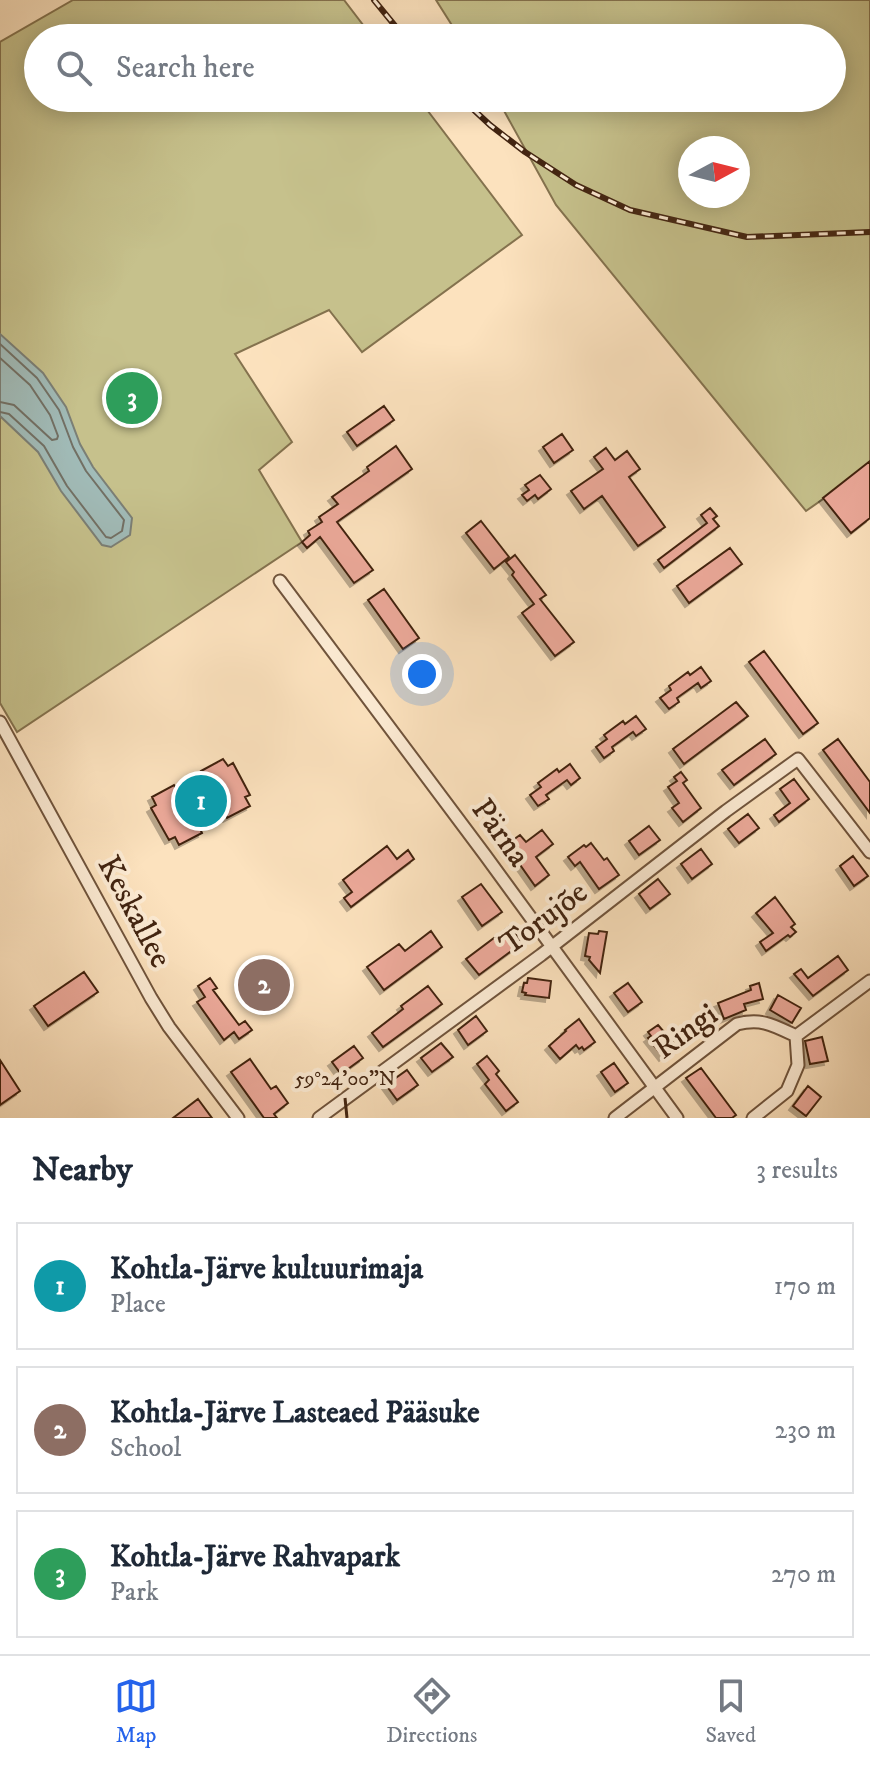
<!DOCTYPE html>
<html lang="en">
<head>
<meta charset="utf-8">
<style>
	:root { --surface:#fff; --page:#f2f2f3; --text:#1f2937; --muted:#747a83; --line:#e0e1e3; --accent:#2563eb }
	body { margin:0; font-family:"IM FELL DW Pica",serif; background:var(--page); color:var(--text) }
	.compass { position:absolute; left:678px; top:136px; width:72px; height:72px; border-radius:50%; background:var(--surface); box-shadow:0 4px 20px #0003; rotate:83deg }
	.you { position:absolute; left:422px; top:674px; width:28px; height:28px; margin:-20px; border:6px solid #fff; border-radius:50%; background:#1a73e8; box-shadow:0 0 0 12px #1a73e833 }
	.badge { display:grid; place-items:center; width:52px; height:52px; border-radius:50%; background:var(--accent); color:#fff; font-size:26px; font-weight:700 }
	.pin { position:absolute; translate:-50% -50%; border:4px solid #fff; box-shadow:0 2px 8px #0006 }
	.list { margin:0; padding:0; list-style:none }
	h2 { display:flex; justify-content:space-between; align-items:center; height:104px; margin:0; padding:0 32px; font-size:34px }
	h2 small { font-size:26px; font-weight:400; color:var(--muted) }
	.list li { display:grid; grid-template-columns:52px 1fr auto; gap:24px; align-items:center; box-sizing:border-box; height:128px; margin:0 16px 16px; padding:0 16px; border:2px solid var(--line); border-radius:0px }
	.list b { display:block; font-size:30px; white-space:nowrap }
	.list p { margin:0; font-size:26px; white-space:nowrap; color:var(--muted) }
	.list em { font-size:26px; font-style:normal; color:var(--muted) }
	.icon { flex:none; width:44px; height:44px; fill:none; stroke:currentColor; stroke-width:2; stroke-linecap:round; stroke-linejoin:round }
	.map { position:relative; flex:none; width:870px; height:1118px; overflow:hidden }
	.search { position:absolute; background:var(--surface); box-shadow:0 4px 20px #0003; left:24px; right:24px; top:24px; height:88px; display:flex; align-items:center; gap:20px; box-sizing:border-box; padding:0 28px; border-radius:44px; color:var(--muted); font-size:30px }
	.sheet { height:536px; background:var(--surface) }
	nav { display:flex; justify-content:space-around; align-items:center; box-sizing:border-box; height:112px; border-top:2px solid var(--line); background:var(--surface); font-size:22px; color:var(--muted) }
	nav a { display:grid; justify-items:center; gap:4px }
	nav .on { color:var(--accent) }
	.map>svg:first-child { display:block }
</style>
</head>
<body>
<div class="map">
<svg width="870" height="1118" viewBox="0 0 870 1118">
	<defs>
		<filter id="shadow"><feDropShadow dx="-4" dy="4" stdDeviation="0" flood-color="#0004"/></filter>
	</defs>
	<rect width="100%" height="100%" fill="#fce2be"/>
	<filter id="stains"><feTurbulence type="fractalNoise" baseFrequency=".0025" numOctaves="4"/><feColorMatrix values="0 0 0 0 .2 0 0 0 0 .09 0 0 0 0 .02 0 0 0 .5 -.17"/></filter>
	<radialGradient id="worn" r=".72"><stop offset=".6" stop-color="#630" stop-opacity="0"/><stop offset="1" stop-color="#630" stop-opacity=".3"/></radialGradient>
	<path fill="#c6c18c" stroke="#84724e" stroke-width="2" fill-rule="evenodd" d="M73,0H344L373,38H38V98H418L522,235L362,352L329,310L235,354L292,442L259,470L302,542L17,732L0,703V42Z
		M436,0H870V466L806,511L556,205L497,98H832V38H460ZM690,148H738V196H690Z"/>
	<path fill="#a1bcb9" stroke="#7b7f76" stroke-width="2" d="M0,334L43,373L66,407L80,444L93,467L132,518L130,535L111,547L102,545L61,491L38,452L0,416Z"/>
	<g fill="none" stroke-linecap="round" stroke-linejoin="round">
		<path stroke="#727065" stroke-width="2" d="M0,344L37,378L59,410L73,447L86,471L124,520L122,531L111,538L106,537L67,486L44,446L9,414L0,412
			M0,358L30,385L50,415L58,436L57,439L52,440L14,405L0,402"/>
	</g>
	<path fill="#eca99a" stroke="#422411" stroke-width="2" filter="url(#shadow)" d="M384,406L394,420L357,446L347,432Z
		M562,434L573,450L554,463L543,447Z
		M396,446L412,469L337,522L373,570L354,583L320,537L307,548L302,542L310,535L308,531L322,522L319,517L338,504L332,497L369,471L367,467Z
		M606,448L615,460L627,451L640,469L629,477L665,527L638,546L602,496L584,509L571,491L603,469L594,457Z
		M870,461V518L851,533L823,498Z
		M540,475L551,489L538,499L535,495L527,501L522,495L529,490L525,485Z
		M710,508L717,516L713,519L719,526L664,568L658,560L707,523L701,515Z
		M481,521L509,557L494,569L466,533Z
		M730,548L742,564L689,603L677,586Z
		M515,555L546,595L540,599L574,642L555,656L522,613L534,604L512,575L514,572L506,562Z
		M384,589L419,638L403,649L368,600Z
		M764,651L818,723L803,734L749,662Z
		M701,667L711,681L701,688L698,683L677,698L679,702L669,709L660,698L671,690L669,686L688,672L690,675Z
		M736,702L748,716L684,764L673,749Z
		M636,716L646,729L636,736L633,732L612,747L614,751L604,758L596,747L607,739L604,735L623,721L625,724Z
		M765,739L776,754L734,785L722,770Z
		M838,739L870,782V813L823,750Z
		M223,759L228,766L233,763L250,795L245,797L250,806L227,818L223,810L198,824L202,833L179,845L175,837L169,840L151,808L156,805L152,797L174,785L178,793L205,779L201,771Z
		M570,764L580,778L571,785L567,780L546,795L549,799L538,806L530,795L541,787L538,783L557,769L559,772Z
		M681,772L687,780L683,783L701,808L683,822L672,808L679,803L668,787L677,781L674,777Z
		M794,779L809,799L779,822L774,815L790,803L780,789Z
		M748,814L759,828L739,843L728,829Z
		M649,826L660,840L639,855L629,841Z
		M542,830L553,844L536,857L549,875L535,886L506,845L520,835L526,842Z
		M591,843L604,860L607,858L619,875L599,889L580,862L575,866L568,857L584,845L586,847Z
		M387,846L397,859L408,850L414,859L351,907L344,898L352,892L343,880Z
		M701,849L712,864L692,879L681,864Z
		M853,856L868,876L854,886L840,866Z
		M658,879L670,894L650,909L639,894Z
		M481,884L502,912L482,926L462,897Z
		M775,897L795,924L791,927L796,932L790,937L788,935L766,951L760,942L773,933L756,913Z
		M510,926L522,943L479,975L466,959Z
		M431,931L442,947L384,990L367,967L399,944L405,951Z
		M599,931L607,932L600,973L589,960L590,957L585,956L589,933L598,934Z
		M838,956L848,970L813,996L794,974L801,969L808,978Z
		M84,972L98,992L48,1026L34,1006Z
		M210,978L217,988L213,990L239,1025L245,1021L252,1030L239,1039L234,1032L224,1040L197,1002L205,997L198,986Z
		M528,978L551,981L549,998L525,995L526,993L522,992L524,983H527Z
		M628,983L642,1002L628,1012L614,993Z
		M759,983L763,999L744,1004L746,1010L724,1019L718,1003L751,990L750,986Z
		M428,986L442,1004L383,1047L372,1033L403,1009L401,1006Z
		M778,995L801,1008L792,1023L770,1010Z
		M476,1016L487,1031L468,1045L458,1030Z
		M579,1019L595,1042L584,1050L582,1047L579,1049L576,1045L560,1059L549,1046L566,1031L565,1030Z
		M658,1025L677,1047L663,1057L648,1038L651,1036L648,1032Z
		M822,1037L828,1061L810,1064L805,1041Z
		M441,1043L453,1057L432,1072L421,1058Z
		M354,1046L363,1058L341,1074L332,1062Z
		M487,1056L499,1071L496,1074L518,1102L506,1111L485,1084L489,1080L477,1064Z
		M250,1059L271,1089L276,1086L288,1103L274,1114L277,1118H264L231,1072Z
		M0,1060L20,1091L0,1105Z
		M614,1063L628,1083L615,1092L601,1072Z
		M701,1068L736,1115L732,1118H716L686,1078Z
		M407,1070L418,1085L397,1100L386,1085Z
		M808,1086L821,1097L806,1116L793,1106Z
		M198,1099L212,1118H173Z"/>
	<g fill="none" stroke-linecap="round" stroke-linejoin="round">
		<defs>
			<path id="street" d="M280,581L485,855L677,1118
				M0,722L151,998L169,1027L238,1118
				M796,1036L870,981
				M319,1118L541,955L726,811L798,759L870,852
				M615,1118L737,1024C762,1018 773,1025 796,1036L798,1065L787,1091L753,1118"/>
		</defs>
		<use href="#street" stroke="#70543c" stroke-width="15"/>
		<use href="#street" stroke="#fdecd5" stroke-width="11"/>
		<defs>
			<path id="rail" d="M374,0L405,38
				M461,98L490,125L525,152L576,185L630,210L747,237L870,232"/>
		</defs>
		<use href="#rail" stroke="#422411" stroke-width="6"/>
		<use href="#rail" stroke="#fdecd5" stroke-width="3" stroke-dasharray="9" stroke-linecap="butt"/>
	</g>
	<path fill="none" stroke="#422411" stroke-width="3" d="M345,1098L347,1118"/>
	<g text-anchor="middle" dominant-baseline="central" stroke-width="8" stroke-linejoin="round" paint-order="stroke">
		<g font-size="32" fill="#422411" stroke="#fdecd5">
			<text transform="translate(500 833) rotate(54)">Pärna</text>
			<text transform="translate(134 912) rotate(62)">Keskallee</text>
			<text transform="translate(544 919) rotate(-37)">Torujõe</text>
			<text transform="translate(686 1032) rotate(-36)">Ringi</text>
		</g>
	</g>
	<g font-size="20" text-anchor="middle" fill="#422411" stroke="#fdecd5" stroke-width="8" stroke-linejoin="round" paint-order="stroke">
		<text x="345" y="1085">59°24'00"N</text>
	</g>
	<rect width="100%" height="100%" filter="url(#stains)"/>
	<rect width="100%" height="100%" fill="url(#worn)"/>
</svg>
<svg class="compass" viewBox="-18 -18 36 36"><path d="M0-13l5 13h-10z" fill="#e53935"/><path d="M0 13l5-13h-10z" fill="#747a83"/></svg>
<div class="you"></div>
<div class="pin badge" style="left:201px;top:801px;background:#0f9aa8">1</div>
<div class="pin badge" style="left:264px;top:985px;background:#8d6e63">2</div>
<div class="pin badge" style="left:132px;top:398px;background:#2e9e5b">3</div>
<div class="search"><svg class="icon" aria-label="search" viewBox="0 0 24 24"><circle cx="10" cy="10" r="6"/><path d="M15 15l6 6"/></svg>Search here</div>
</div>
<section class="sheet">
<h2>Nearby<small>3 results</small></h2>
<ul class="list">
<li><span class="badge" style="background:#0f9aa8">1</span><div><b>Kohtla-Järve kultuurimaja</b><p>Place</p></div><em>170 m</em></li>
<li><span class="badge" style="background:#8d6e63">2</span><div><b>Kohtla-Järve Lasteaed Pääsuke</b><p>School</p></div><em>230 m</em></li>
<li><span class="badge" style="background:#2e9e5b">3</span><div><b>Kohtla-Järve Rahvapark</b><p>Park</p></div><em>270 m</em></li>
</ul>
</section>
<nav>
<a class="on"><svg class="icon" aria-label="map" viewBox="0 0 24 24"><path d="M3 6l6-2 6 2 6-2v14l-6 2-6-2-6 2zM9 4v14M15 6v14"/></svg>Map</a>
<a><svg class="icon" aria-label="directions" viewBox="0 0 24 24"><path d="M12 3l9 9-9 9-9-9zM9 14v-3h6M13 9l2 2-2 2"/></svg>Directions</a>
<a><svg class="icon" aria-label="saved" viewBox="0 0 24 24"><path d="M7 4h10v16l-5-4-5 4z"/></svg>Saved</a>
</nav>
</body>
</html>
